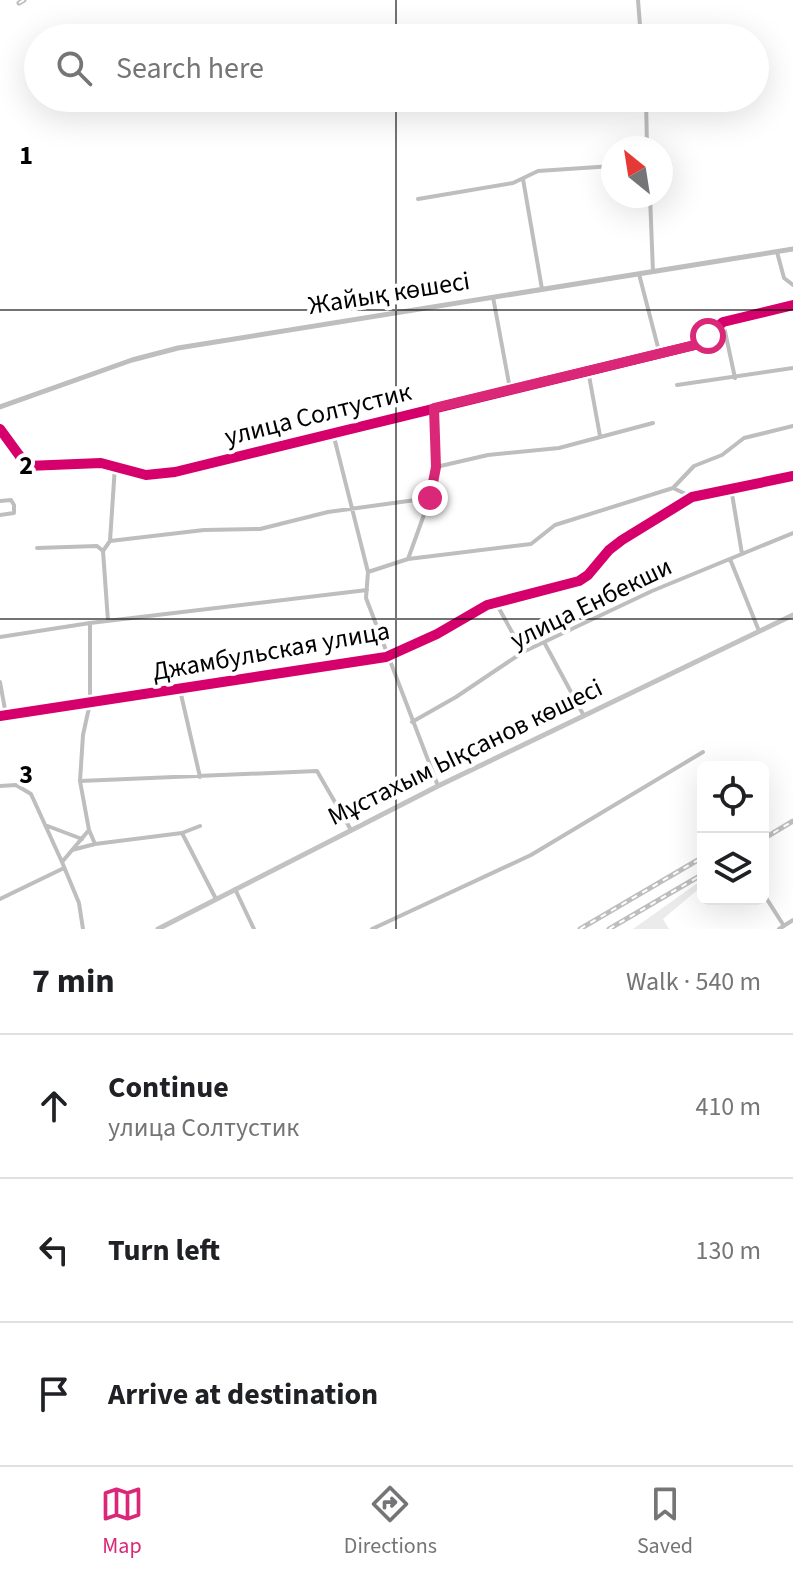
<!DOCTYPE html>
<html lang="en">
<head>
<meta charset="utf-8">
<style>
	:root { --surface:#fff; --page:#f6f6f6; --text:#202124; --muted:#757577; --line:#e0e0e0; --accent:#db2777 }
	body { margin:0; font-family:"Source Sans 3",sans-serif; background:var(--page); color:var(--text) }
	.controls { position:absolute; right:24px; bottom:24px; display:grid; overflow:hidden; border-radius:12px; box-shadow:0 8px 32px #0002 }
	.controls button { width:72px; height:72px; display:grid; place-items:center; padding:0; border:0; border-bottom:2px solid var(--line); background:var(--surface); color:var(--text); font:40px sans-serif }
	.compass { position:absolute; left:601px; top:136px; width:72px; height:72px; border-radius:50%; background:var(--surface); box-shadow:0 8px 32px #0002; rotate:330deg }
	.stop { position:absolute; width:24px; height:24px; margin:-18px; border:6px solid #db2777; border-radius:50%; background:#fff }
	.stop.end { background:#db2777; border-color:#fff; box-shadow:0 2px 8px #0008 }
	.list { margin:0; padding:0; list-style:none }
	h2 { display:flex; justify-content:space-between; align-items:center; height:104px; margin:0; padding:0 32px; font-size:34px }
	h2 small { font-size:26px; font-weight:400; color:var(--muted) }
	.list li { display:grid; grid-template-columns:52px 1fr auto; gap:24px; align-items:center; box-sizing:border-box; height:144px; padding:0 32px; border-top:2px solid var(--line) }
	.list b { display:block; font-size:30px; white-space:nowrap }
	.list p { margin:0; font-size:26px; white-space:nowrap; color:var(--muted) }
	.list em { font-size:26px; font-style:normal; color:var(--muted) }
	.icon { flex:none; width:44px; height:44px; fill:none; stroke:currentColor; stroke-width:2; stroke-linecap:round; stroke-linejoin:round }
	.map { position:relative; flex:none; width:793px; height:929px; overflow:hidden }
	.search { position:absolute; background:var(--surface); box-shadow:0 8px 32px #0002; left:24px; right:24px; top:24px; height:88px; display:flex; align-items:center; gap:20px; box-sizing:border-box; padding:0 28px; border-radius:44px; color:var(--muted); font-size:30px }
	.sheet { height:536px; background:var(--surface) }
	nav { display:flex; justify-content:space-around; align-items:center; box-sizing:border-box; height:112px; border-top:2px solid var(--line); background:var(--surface); font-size:22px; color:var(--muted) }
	nav a { display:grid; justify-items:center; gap:4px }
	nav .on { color:var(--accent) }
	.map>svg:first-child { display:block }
</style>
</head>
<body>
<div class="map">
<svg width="793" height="929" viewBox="0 0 793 929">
	<rect width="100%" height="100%" fill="#fff"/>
	<path fill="#ebebeb" d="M699,882L702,886L663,919L669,929H633Z"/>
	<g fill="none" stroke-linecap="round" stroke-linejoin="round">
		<path stroke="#bebebe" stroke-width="4" d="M638,0L641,38
			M646,98L647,148
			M523,179L542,289
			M650,196L653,272
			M418,199L513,183L538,171L613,166
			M777,252L784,278L793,285
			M639,274L660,355
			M493,297L510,389
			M723,322L735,378
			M588,370L600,436
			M677,385L793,368
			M0,429L27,466L101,463L146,475L175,472L699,344L723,322L793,305
			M333,433L368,572L366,598L438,786
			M436,467L488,455L559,448L653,423
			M673,488L692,497
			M731,488L742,554
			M0,501L11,500L14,505V513L0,515
			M110,541L204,530L260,529L328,512L430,498
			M37,548L97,546L103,551
			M408,559L531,544L555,525L673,488L694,466L722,455L744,438L793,426
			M730,559L759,631
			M368,572L408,559L430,498L436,467L434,408
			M496,603L523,652
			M108,621L103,551L110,541L115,466
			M0,637L90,623L367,590
			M544,642L584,716
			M0,682L6,715
			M180,690L200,777
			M0,716L386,657L437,634L487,605L579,581L588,575L609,550L622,540L692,497L793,476
			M412,722L456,697L523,652L652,591L793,533
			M80,781L317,771L351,830
			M0,786L16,785L31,794L62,862
			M45,825L82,839
			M182,833L216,899
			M95,844L182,833L200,826
			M72,850L95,844L89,830L80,781L83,735L90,703V623
			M235,889L254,929
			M763,893L784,926
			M0,899L64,868
			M83,929L79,903L62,862L89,830
			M372,929L531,855L703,752
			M779,929L793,920"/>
		<path stroke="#bebebe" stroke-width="5" d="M0,407L132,360L178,348L793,249"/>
		<path stroke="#c2c2c2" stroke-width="5" d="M158,929L438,786L793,615"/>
		<defs>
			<path id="rail" d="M19,3L24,0
				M763,839L793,821
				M580,929L703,857
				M609,929L703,874"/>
		</defs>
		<use href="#rail" stroke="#bebebe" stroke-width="5"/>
		<use href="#rail" stroke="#fff" stroke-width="2" stroke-dasharray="6" stroke-linecap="butt"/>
		<defs>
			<path id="cycleway" d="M0,429L27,466L101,463L146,475L175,472L699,344L723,322L793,305
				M0,716L386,657L437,634L487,605L579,581L588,575L609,550L622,540L692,497L793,476"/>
		</defs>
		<use href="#cycleway" stroke="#fff" stroke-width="15"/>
		<use href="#cycleway" stroke="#d6006c" stroke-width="10"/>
	</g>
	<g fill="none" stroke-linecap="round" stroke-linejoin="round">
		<path stroke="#db2777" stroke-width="10" d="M430,498L436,467L434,408L699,344L708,336"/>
	</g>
	<path fill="none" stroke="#000" stroke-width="2" stroke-opacity="0.55" d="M396,0V38M396,98V929M0,310H793M0,619H793"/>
	<g text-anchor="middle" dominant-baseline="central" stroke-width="8" stroke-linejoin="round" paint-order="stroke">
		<g font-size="26" fill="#000" stroke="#fff">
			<text transform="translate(389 293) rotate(-9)">Жайық көшесі</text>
			<text transform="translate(318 414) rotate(-14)">улица Солтустик</text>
			<text transform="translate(591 603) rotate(-26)">улица Енбекши</text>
			<text transform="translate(271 651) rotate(-10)">Джамбульская улица</text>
			<text transform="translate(465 752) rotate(-26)">Мұстахым Ықсанов көшесі</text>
		</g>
	</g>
	<g font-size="26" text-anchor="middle" font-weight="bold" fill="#000" stroke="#fff" stroke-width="8" stroke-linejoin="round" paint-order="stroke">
		<text x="26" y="164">1</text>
		<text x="26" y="474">2</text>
		<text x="26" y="783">3</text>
	</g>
</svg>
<div class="controls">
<button><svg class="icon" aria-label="locate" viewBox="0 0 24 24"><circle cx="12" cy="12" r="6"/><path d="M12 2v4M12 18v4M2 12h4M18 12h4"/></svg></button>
<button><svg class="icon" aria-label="layers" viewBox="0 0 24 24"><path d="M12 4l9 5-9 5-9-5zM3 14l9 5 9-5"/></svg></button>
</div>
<svg class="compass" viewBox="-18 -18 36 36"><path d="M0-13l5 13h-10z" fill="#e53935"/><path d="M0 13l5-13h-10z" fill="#757577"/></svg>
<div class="stop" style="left:708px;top:336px"></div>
<div class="stop end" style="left:430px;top:498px"></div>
<div class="search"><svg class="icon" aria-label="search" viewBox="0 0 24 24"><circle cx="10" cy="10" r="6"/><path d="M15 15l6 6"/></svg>Search here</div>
</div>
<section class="sheet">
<h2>7 min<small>Walk · 540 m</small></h2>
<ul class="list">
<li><svg class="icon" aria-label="ahead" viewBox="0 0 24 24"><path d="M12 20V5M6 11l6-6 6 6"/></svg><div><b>Continue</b><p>улица Солтустик</p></div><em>410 m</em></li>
<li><svg class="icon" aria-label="left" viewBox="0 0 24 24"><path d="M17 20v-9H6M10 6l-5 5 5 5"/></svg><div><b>Turn left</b></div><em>130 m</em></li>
<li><svg class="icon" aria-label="arrive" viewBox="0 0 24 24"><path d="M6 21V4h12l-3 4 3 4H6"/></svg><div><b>Arrive at destination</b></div></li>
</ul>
</section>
<nav>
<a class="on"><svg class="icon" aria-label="map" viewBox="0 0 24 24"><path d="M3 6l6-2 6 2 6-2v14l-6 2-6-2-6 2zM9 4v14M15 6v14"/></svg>Map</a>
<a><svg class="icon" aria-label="directions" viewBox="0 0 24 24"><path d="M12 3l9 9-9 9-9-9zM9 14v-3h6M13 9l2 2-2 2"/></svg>Directions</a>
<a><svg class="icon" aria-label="saved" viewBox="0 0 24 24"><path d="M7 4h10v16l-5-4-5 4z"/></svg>Saved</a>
</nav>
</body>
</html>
